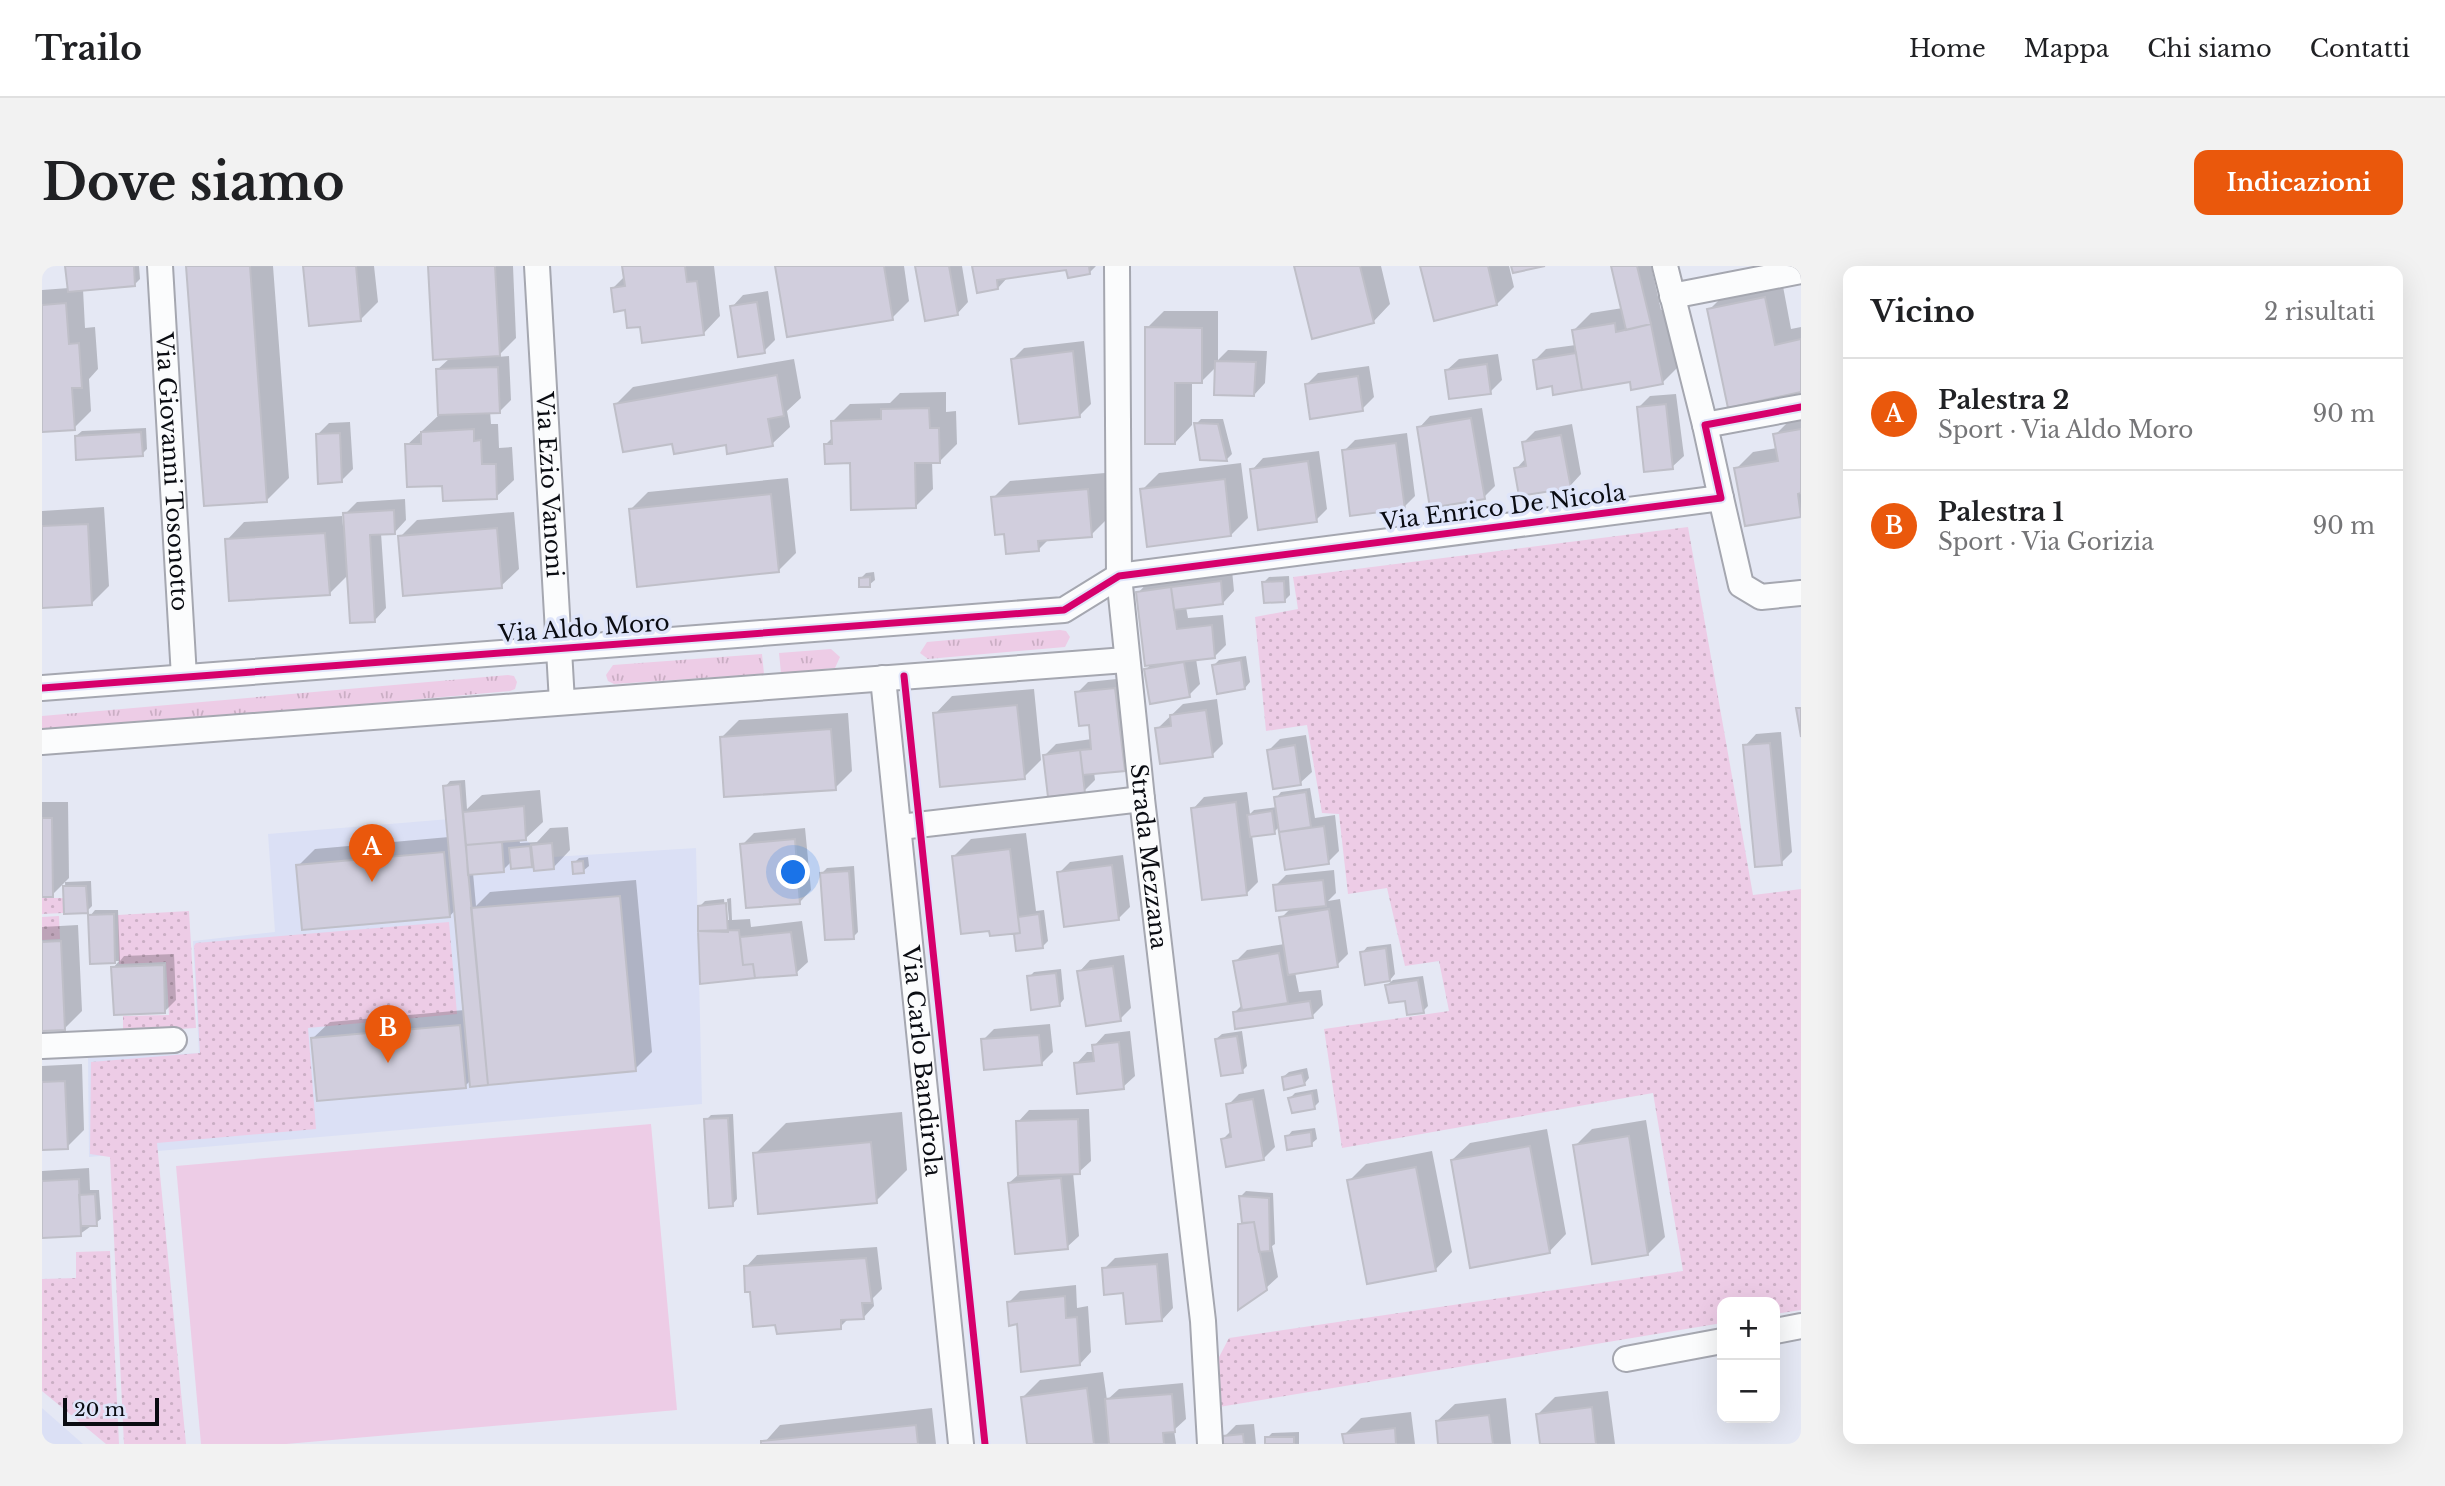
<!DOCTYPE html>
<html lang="it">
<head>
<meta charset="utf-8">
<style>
	:root { --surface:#fff; --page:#f2f2f2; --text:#202124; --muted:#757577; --line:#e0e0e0; --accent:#ea580c }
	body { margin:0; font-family:"Libre Baskerville",serif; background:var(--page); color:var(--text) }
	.controls { position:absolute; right:21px; bottom:21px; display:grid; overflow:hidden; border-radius:14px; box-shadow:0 7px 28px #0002 }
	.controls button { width:63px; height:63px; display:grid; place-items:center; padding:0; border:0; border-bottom:2px solid var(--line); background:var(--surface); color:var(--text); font:35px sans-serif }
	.scale { position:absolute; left:21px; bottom:18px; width:96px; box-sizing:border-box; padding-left:7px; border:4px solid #0a0c12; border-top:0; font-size:19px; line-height:24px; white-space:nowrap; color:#0a0c12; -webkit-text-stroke:5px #dfe5fa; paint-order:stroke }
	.you { position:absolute; left:752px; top:607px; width:24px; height:24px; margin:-18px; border:5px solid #fff; border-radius:50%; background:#1a73e8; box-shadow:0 0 0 10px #1a73e833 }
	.badge { display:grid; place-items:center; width:46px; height:46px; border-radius:50%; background:var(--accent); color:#fff; font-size:23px; font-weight:700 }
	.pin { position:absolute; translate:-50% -58px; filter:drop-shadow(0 2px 4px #0008) }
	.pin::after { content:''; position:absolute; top:37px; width:24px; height:21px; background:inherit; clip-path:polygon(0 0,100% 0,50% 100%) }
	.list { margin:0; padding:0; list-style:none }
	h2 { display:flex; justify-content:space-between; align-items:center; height:91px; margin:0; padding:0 28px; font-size:30px }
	h2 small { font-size:23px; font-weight:400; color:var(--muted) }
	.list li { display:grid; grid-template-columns:46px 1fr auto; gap:21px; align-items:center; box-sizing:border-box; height:112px; padding:0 28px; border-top:2px solid var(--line) }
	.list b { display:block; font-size:26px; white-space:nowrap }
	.list p { margin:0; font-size:23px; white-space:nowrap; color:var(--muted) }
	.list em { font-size:23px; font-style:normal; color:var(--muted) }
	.map { position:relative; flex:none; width:1759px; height:1178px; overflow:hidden; border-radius:14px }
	header { display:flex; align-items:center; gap:42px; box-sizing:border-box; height:98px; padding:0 35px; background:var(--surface); border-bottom:2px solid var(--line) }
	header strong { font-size:33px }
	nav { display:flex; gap:38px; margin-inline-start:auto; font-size:24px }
	.intro { display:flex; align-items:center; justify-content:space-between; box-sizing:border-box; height:168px; padding:0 42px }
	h1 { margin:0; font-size:49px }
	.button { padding:18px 32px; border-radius:14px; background:var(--accent); color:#fff; font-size:24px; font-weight:700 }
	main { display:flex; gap:42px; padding:0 42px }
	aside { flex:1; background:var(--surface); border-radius:14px; box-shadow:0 7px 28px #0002 }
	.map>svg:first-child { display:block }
</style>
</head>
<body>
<header>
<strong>Trailo</strong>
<nav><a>Home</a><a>Mappa</a><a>Chi siamo</a><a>Contatti</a></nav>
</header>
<div class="intro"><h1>Dove siamo</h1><a class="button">Indicazioni</a></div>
<main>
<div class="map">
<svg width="1759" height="1178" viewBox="0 0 1759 1178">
	<defs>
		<pattern id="grass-tufts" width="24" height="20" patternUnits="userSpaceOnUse" patternTransform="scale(1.75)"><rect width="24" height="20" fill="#edcce6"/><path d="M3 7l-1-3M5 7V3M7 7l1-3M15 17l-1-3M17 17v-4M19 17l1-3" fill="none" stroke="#caaec4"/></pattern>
		<pattern id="park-dots" width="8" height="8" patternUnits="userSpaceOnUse" patternTransform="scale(1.75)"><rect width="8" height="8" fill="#edcce6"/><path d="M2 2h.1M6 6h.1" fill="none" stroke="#caaec4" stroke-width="1.8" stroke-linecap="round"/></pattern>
	</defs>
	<rect width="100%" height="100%" fill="#e5e8f4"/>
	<path fill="#dbe0f5" d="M482,540L484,574L490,579L510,577L511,591L654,582L660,838L47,891L46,792L157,787L151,675L233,666L226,568L420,552V545Z
		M0,1142L41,1178H0Z"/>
	<path fill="url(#grass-tufts)" d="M1018,364L1024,365L1028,371L1023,381L886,393L878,387L885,376Z
		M789,383L798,391L793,402L739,407L737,387Z
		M720,388L722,408L572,418L566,415L564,409L571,399Z
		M466,409L472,410L475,416L473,423L468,425L0,467V450Z"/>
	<path fill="url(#park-dots)" d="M1646,261L1711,629L1759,623V1044L1733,1048V1036H1680V1057L1177,1141L1176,1093L1187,1072L1641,1005L1611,827L1300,882L1282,763L1407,745L1397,695L1363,700L1345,622L1306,628L1297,548L1280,547L1265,459L1224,465L1213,351L1256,343L1251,311Z
		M0,632H21V647L0,648Z
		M147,645L154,762L81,766V750L127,749L124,696L77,698L76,649Z
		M17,650L18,673L0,674V651Z
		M407,656L415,748L266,762L274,863L115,877L144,1178H82L68,891L48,888L49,796L158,787L152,680L154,677Z
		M68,985L77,1178H64L0,1125V1013L34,1012V986Z"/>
	<path fill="#edcce6" d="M609,858L635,1144L244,1178H159L134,900Z"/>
	<path fill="#0003" d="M26,0H97L98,13L93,18L41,23L43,62L53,61L56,103L47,113L49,145L32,162L0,165V24L27,22Z
		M146,0H231L247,212L225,234Z
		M263,0H332L336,36L319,53Z
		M388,0H471L474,72L455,91L467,90L469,134L458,145H448L449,158H456L457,182L470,181L472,214L454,231L402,218L365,179L397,149L395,104L408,92Z
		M582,0H672L678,50L661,68L599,59L571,22L583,10Z
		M735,0H862L867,35L850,52Z
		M875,0H920L926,36L915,48Z
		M932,0H1054L1048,6L1026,2L966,11L956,22Z
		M1254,0H1339L1348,38L1331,56Z
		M1380,0H1467L1472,21L1455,38Z
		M1571,0H1609L1619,44L1626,42L1637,100L1620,117L1589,114L1492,95L1504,83L1534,79L1532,64L1549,47L1581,42Z
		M1740,15L1749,63L1759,61V124L1667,44L1684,27Z
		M726,25L733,74L722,85L690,41L701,29Z
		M1122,45H1176V94L1186,84L1225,85L1223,117L1212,129L1175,100L1159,116H1150V159L1133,177L1105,62Z
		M1042,75L1049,138L1038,149L971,93L982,82Z
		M1456,88L1460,114L1448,126L1405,104L1417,93Z
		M752,93L759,132L745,145L748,161L730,178L632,176L574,138L591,121Z
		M1327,100L1332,131L1320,143L1264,119L1276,107Z
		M904,126V146L914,145L915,178L898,195H890L891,223L873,241L784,178L791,171V155L808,138L848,137L858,127Z
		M1634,128L1642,190L1630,201L1596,142L1608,130Z
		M1440,142L1453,220L1442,231L1377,162L1388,150Z
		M1759,150V249L1704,258L1694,203L1711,186L1735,182L1733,169L1750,152Z
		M1159,153H1181L1190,188L1185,193L1159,192L1154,158Z
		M308,156L311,203L299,215L276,168L287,157Z
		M1530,158L1539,208L1528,220L1474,203L1484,192L1482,176L1493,165Z
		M104,162L105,183L100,188L34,170L40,165Z
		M1365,167L1373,230L1362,241L1302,185L1313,174Z
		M1277,185L1285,243L1274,254L1210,204L1221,192Z
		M1199,197L1206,252L1189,269L1100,224L1117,207Z
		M1063,207L1066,252L1049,269L1007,273L997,283L964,266L951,232L968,215Z
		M746,212L754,287L736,305L589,243L606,226Z
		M363,233L364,254L353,266L339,267L344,342L333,354L307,308L287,328L185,274L202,256L300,250L301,260H304L303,248L315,236Z
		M62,241L67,320L50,337L0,340V245Z
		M472,246L477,303L459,320L358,271L375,254Z
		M1190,304L1192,325L1181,337L1144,341L1146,352L1181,349L1184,379L1172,391L1154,393L1158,418L1147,429L1104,404L1109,398L1096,327L1107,315Z
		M832,306L833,314L827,319L819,312L824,307Z
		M1247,310L1248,329L1243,334L1222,316L1227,311Z
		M1204,390L1208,416L1203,422L1172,399L1177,394Z
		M1084,412L1093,491L1082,503L1052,506L1053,514L1042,525L1003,489L1014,478L1050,473L1048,457L1035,427L1046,416Z
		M992,423L999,494L982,511L893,448L910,430Z
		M1175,433L1181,478L1170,489L1115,463L1141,438Z
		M806,447L810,505L793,522L680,471L697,454Z
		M1739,466L1750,586L1739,597L1703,480L1714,468Z
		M1264,469L1270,506L1258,517L1227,484L1238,473Z
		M423,514L425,543L440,529L498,524L501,556L483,573H477L478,577L495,576L508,562L526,561L528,584L511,602L493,595L489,599L470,595L461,604L431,607L434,640L448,626L594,614L610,786L593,803L429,814L423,820L270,773L288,756L423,744L414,643L408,650L256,600L273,583L407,571L403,521L408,515Z
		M1268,522L1273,552L1293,549L1297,585L1286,596L1244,602L1238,560L1232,566L1210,569L1216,616L1205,627L1151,543L1162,531L1205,526L1208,548L1212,544L1235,541L1234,532L1239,526Z
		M0,536H26L27,612L23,616L49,615L50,640L45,645L24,646L23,616L10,629H0Z
		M763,562L769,624L758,636L700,579L712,567Z
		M984,567L994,645L1002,644L1006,675L1001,680L974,668L977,665L912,590L929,573Z
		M1081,589L1088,641L1076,653L1017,607L1028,596Z
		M546,591L547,600L541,605L532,597L537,592Z
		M812,600L816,666L811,671L780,607L785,602Z
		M1292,604L1294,627L1286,635L1298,633L1306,688L1295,699L1253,706L1257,726L1279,724L1281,739L1270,750L1192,747L1201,738L1193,696L1205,684L1243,678L1239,652L1249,642L1233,620L1244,609Z
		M689,632L690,654L708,653L709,661L760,655L766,696L754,707L660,716L658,640L663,635L682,633L684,654H687L685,633Z
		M53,644H76L78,695L82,690L132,688L134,734L123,745L71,702L77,695L49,696L48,650Z
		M36,659L40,745L23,762L0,763V661Z
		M1349,678L1353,708L1348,714L1320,687L1325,681Z
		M1082,689L1089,742L1078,753L1037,706L1048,694Z
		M1019,703L1022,733L1017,739L987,711L992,706Z
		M1381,710L1386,740L1381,745L1345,719L1351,714Z
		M1008,758L1011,786L999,798L941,774L952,763Z
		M1088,765L1093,810L1081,821L1034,798L1045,786H1053L1052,780L1063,768Z
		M1200,765L1205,800L1200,805L1174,773L1180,768Z
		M40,798L42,864L25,881L0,882V800Z
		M1265,802L1267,812L1262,818L1241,811L1247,806Z
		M1222,823L1233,881L1221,893L1181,873L1190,864L1186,839L1197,828Z
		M1275,823L1277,836L1272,841L1248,832L1253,827Z
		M1047,843L1049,895L1037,906H1031L1037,970L1025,981L967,917L977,908L976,856L987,844Z
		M860,846L865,904L834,935L713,888L744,857Z
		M691,848L695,933L690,939L664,854L669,849Z
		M1604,854L1623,971L1606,988L1533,880L1550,863Z
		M1273,862L1275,873L1269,878L1245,871L1250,865Z
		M1505,863L1524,968L1507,986L1410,894L1428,877Z
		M1390,885L1410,986L1393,1004L1307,915L1324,898Z
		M47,902L48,924H57L59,953L38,968L0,970V905Z
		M1204,925L1231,927L1233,978L1230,980L1236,1011L1224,1022L1198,959L1201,955L1199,930Z
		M835,981L840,1023L831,1032L832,1040L821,1052H807L798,1061L734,1057L709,1024L704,1001L715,989Z
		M1126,987L1131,1042L1120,1054L1082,1025L1062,1003L1073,992Z
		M1034,1019L1035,1042L1046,1040L1049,1086L1038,1098L977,1056L967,1036L978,1025Z
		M1061,1106L1065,1134L1077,1123L1141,1117L1144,1153L1132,1164L1134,1178H987L981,1131L998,1114Z
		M1566,1125L1573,1178H1500L1496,1148L1513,1131Z
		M1464,1132L1469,1178H1398L1395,1155L1413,1138Z
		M890,1142L894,1178H721L738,1159Z
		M1369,1146L1373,1178H1303L1302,1169L1319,1152Z
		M1212,1158L1214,1178H1183L1182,1171L1194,1159Z
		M1257,1166V1178H1225V1172L1230,1167Z"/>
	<path fill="#d1cedd" stroke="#bfbfc8" stroke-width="2" d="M23,0H92L93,20L26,26Z
		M144,0H208L225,236L162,240Z
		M261,0H314L319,55L267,60Z
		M386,0H453L458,90L391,94Z
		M580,0H643L645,16L655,15L662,69L600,77L598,61L585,62L583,44L572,46L569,22L583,20Z
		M733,0H842L851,54L745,71Z
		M873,0H907L916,49L883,55Z
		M930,0H1047L1048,8L1026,12L1024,4L955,14L956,23L935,27Z
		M1252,0H1318L1332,57L1270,73Z
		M1378,0H1446L1455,39L1392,55Z
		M1469,0H1503L1471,7Z
		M1569,0H1595L1609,58L1584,64Z
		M1723,31L1733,79L1759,73V126L1686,142L1665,43Z
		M715,36L723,87L696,91L688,40Z
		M24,37L27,78L37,77L40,122H30L33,164L0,166V39Z
		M1573,57L1574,66L1609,58L1621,118L1589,124L1588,116L1540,124L1530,64Z
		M1103,61L1160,62V117H1133V178H1103Z
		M1031,85L1038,151L977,158L969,93Z
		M1534,87L1540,124L1511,129L1510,120L1495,123L1491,94Z
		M1173,95L1214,96L1212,130L1172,129Z
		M1445,98L1449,128L1407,133L1403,104Z
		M456,101L458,147L396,149L394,103Z
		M735,109L742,150L726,153L731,180L685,188L684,179L632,188L630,178L581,186L572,138Z
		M1316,110L1321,145L1268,153L1263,118Z
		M1624,138L1631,203L1602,206L1595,141Z
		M887,142L888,162H897L898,197H873L874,242L809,244L808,197L783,198L782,178H790L789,155L839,153V143Z
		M1429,152L1443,233L1388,242L1375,161Z
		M1152,157L1176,158L1185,195L1158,194Z
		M432,163V175L439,174L440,198H454L455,233L401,235L400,220L365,221L363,178H379V166Z
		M1759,163V227L1756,228L1759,251L1703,260L1692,202L1736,195L1731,168Z
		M99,166L101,190L34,194L33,170Z
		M298,167L300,216L276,218L274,168Z
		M1519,169L1529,222L1477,230L1472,202L1484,200L1480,176Z
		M1354,177L1363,243L1308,250L1300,184Z
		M1266,195L1275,256L1216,264L1208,203Z
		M1183,213L1189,270L1105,281L1098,223Z
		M1046,223L1050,271L996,275L997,285L964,288L962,268L953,269L949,231Z
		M729,228L737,306L595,321L587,243Z
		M352,244L353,268L328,269L333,356L308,357L301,247Z
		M46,258L50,339L0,342V260Z
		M455,262L460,322L361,330L356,270Z
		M283,267L288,329L187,335L183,273Z
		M828,311V321H817V312Z
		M1179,315L1181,338L1132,344L1129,321Z
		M1242,315L1243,336L1222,337L1220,316Z
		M1129,321L1135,363L1170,359L1173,392L1103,400L1094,326Z
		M1199,394L1203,423L1175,428L1170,399Z
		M1142,396L1148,431L1108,438L1102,403Z
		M1073,422L1083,505L1041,509L1038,484L1049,483L1047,459L1037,460L1033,426Z
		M975,439L983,513L898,521L891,447Z
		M1754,442H1759V471Z
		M1164,444L1171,491L1118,498L1113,462L1129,460L1128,449Z
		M789,463L794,524L682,531L678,471Z
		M1728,477L1740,599L1713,601L1701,479Z
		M1253,479L1259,519L1231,523L1225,484Z
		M1038,484L1043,527L1006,531L1001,489Z
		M418,518L446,819L428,821L401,520Z
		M1264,526L1269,561L1237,566L1232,531Z
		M1194,536L1205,629L1160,634L1149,542Z
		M482,540L484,574L424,579L421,546Z
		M1230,545L1233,568L1208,571L1205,549Z
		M0,552H10L11,631H0Z
		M1282,560L1287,598L1243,604L1237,566Z
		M753,573L758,638L704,642L698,578Z
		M460,576L462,606L426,609L424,579Z
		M510,577L512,603L492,605L489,579Z
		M488,580L490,601L469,603L467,582Z
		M968,583L978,667L948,670L947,665L919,668L910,590Z
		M402,586L408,651L260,664L254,599Z
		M541,595L542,607L531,608L530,596Z
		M1070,599L1077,654L1022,661L1015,606Z
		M807,605L812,673L783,674L778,607Z
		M1281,614L1284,640L1234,645L1231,619Z
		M21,620H44L46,647L22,648Z
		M578,630L594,805L446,819L429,642Z
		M684,637L686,666L656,665V640Z
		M1287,643L1296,701L1246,709L1237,651Z
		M72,648L73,697L48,698L46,649Z
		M997,648L1001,682L974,685L972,668L978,667L976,651Z
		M697,664L701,699L711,698L713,712L658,718L656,665Z
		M749,666L755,709L713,712L711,698L701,699L698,671Z
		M19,675L23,764L0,765V676Z
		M1344,682L1348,715L1323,719L1318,686Z
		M1237,687L1246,737L1200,744L1191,695Z
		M122,699L123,747L72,749L69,701Z
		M1071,700L1079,755L1044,760L1035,705Z
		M1014,707L1018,740L989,744L985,710Z
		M1376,714L1382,747L1365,749L1363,735L1347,737L1343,719Z
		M1268,735L1271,752L1193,763L1191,746Z
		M418,759L424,822L275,835L269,772Z
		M997,769L1000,799L942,804L939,773Z
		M1195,770L1201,807L1179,810L1173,773Z
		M1077,776L1082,823L1035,828L1032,797L1052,795L1050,779Z
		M1260,807L1263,819L1242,824L1240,811Z
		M23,815L26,883L0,884V816Z
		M1270,827L1273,843L1250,847L1246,832Z
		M1211,833L1222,894L1184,901L1179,873L1189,871L1184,838Z
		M686,852L691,940L667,942L662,853Z
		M1036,853L1038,908L976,910L974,855Z
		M1269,866L1270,880L1245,884L1243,870Z
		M1587,870L1606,989L1550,998L1531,879Z
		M829,876L835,937L716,948L711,887Z
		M1488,880L1508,987L1428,1002L1409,894Z
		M1374,901L1394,1005L1325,1018L1305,914Z
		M1019,912L1026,983L973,988L966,917Z
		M37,913L39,970L0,972V915Z
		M53,928L55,960H39L37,929Z
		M1197,930L1227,932L1228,985L1217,986L1212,956L1200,957Z
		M1212,956L1225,1024L1196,1044V958Z
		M824,992L830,1037H820L822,1053L799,1054V1063L735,1068L733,1059L711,1061L708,1026H703L702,1000Z
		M1115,998L1120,1055L1084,1058L1081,1027L1062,1029L1060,1002Z
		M1023,1030L1024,1052L1035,1051L1038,1099L979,1106L975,1058L967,1060L965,1036Z
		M1045,1122L1052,1178H985L979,1131Z
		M1130,1128L1133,1166L1121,1167L1122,1178H1067L1063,1133Z
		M1550,1141L1554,1178H1498L1494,1148Z
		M1447,1149L1451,1178H1396L1394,1155Z
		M874,1159L876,1178H719V1175Z
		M1353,1162L1354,1178H1302L1300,1168Z
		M1201,1168L1202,1178H1181V1170Z
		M1223,1171H1252V1178H1223Z"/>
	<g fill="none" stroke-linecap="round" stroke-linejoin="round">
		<defs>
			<g id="street">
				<path id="s1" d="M118,0L142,411"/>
				<path id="s2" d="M495,0L520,436"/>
				<path id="s3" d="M1075,0L1077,310L1100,533L1161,1055L1168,1178"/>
				<path d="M1623,0L1663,159"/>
				<path d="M1630,30L1759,5"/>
				<path d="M1679,232L1699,319L1719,331L1759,327"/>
				<path id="s4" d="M841,412L919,1178"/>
				<path d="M0,422L1022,344L1077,310L1679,232L1663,159L1759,141"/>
				<path d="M0,476L1084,394"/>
				<path d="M858,561L1100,533"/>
				<path d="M0,780L132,774"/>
				<path d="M1733,1065L1759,1060"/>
				<path d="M1584,1093L1680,1075"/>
			</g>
		</defs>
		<use href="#street" stroke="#a5a7b0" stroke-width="28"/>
		<use href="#street" stroke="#fbfcfd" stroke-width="24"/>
		<defs>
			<path id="cycleway" d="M862,410L943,1178
				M0,422L1022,344L1077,310L1679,232L1663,159L1759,141"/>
		</defs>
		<use href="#cycleway" stroke="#dfe5fa" stroke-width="11"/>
		<use href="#cycleway" stroke="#d6006c" stroke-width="7"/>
	</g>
	<g text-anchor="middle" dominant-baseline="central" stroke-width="7" stroke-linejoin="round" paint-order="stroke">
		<g font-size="23" fill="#0a0c12" stroke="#dfe5fa">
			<text stroke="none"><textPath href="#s1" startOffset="206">Via Giovanni Tosonotto</textPath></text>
			<text stroke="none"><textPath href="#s2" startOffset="219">Via Ezio Vanoni</textPath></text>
			<text transform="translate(1461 241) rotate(-7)">Via Enrico De Nicola</text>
			<text transform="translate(542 362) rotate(-4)">Via Aldo Moro</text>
			<text stroke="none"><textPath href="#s3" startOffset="592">Strada Mezzana</textPath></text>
			<text stroke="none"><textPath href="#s4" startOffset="385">Via Carlo Bandirola</textPath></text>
		</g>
	</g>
</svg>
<div class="controls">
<button>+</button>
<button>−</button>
</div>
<div class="scale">20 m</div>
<div class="you"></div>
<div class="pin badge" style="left:330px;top:616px">A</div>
<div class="pin badge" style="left:346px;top:797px">B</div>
</div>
<aside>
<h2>Vicino<small>2 risultati</small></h2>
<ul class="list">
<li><span class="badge">A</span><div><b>Palestra 2</b><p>Sport · Via Aldo Moro</p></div><em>90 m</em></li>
<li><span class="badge">B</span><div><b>Palestra 1</b><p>Sport · Via Gorizia</p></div><em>90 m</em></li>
</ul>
</aside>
</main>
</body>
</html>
